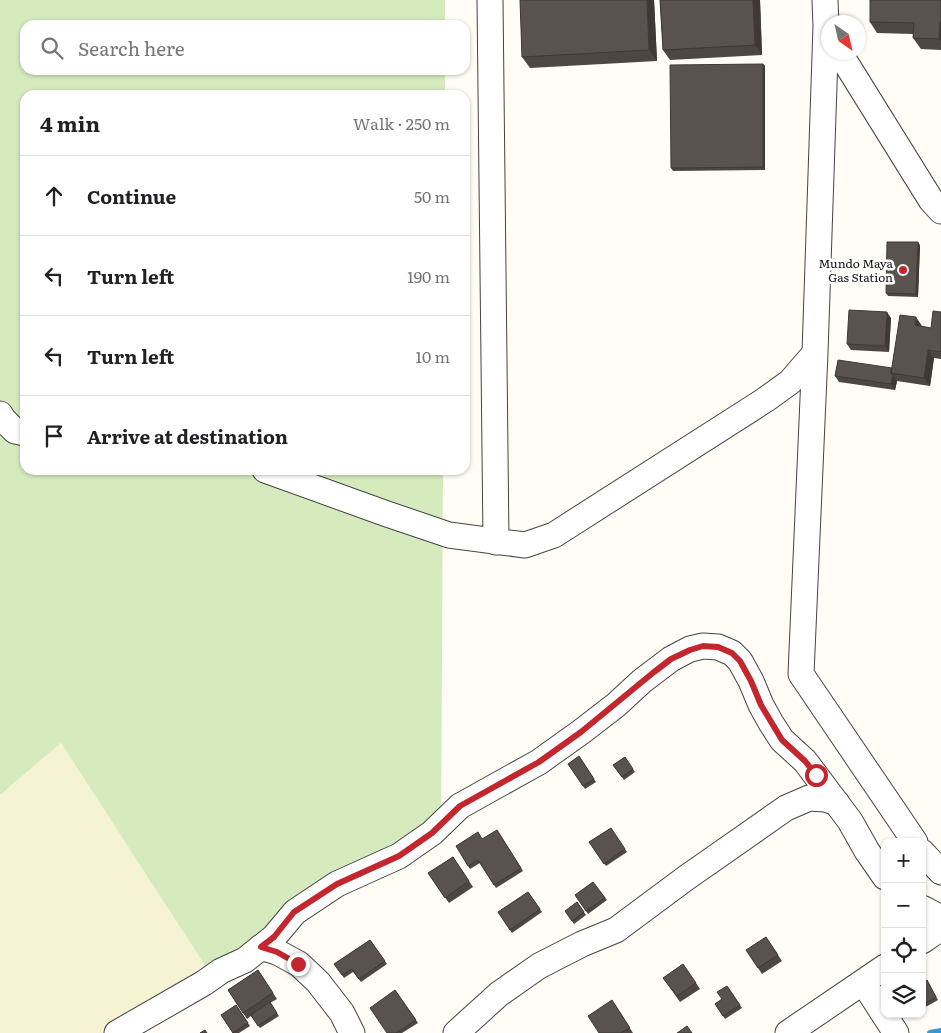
<!DOCTYPE html>
<html lang="en">
<head>
<meta charset="utf-8">
<style>
	:root { --surface:#fff; --page:#f2f2f2; --text:#202124; --muted:#757577; --line:#e0e0e0 }
	body { margin:0; font-family:Literata,serif; background:var(--page); color:var(--text) }
	.controls { position:absolute; right:15px; bottom:15px; display:grid; overflow:hidden; border-radius:10px; box-shadow:0 1px 4px #0004 }
	.controls button { width:45px; height:45px; display:grid; place-items:center; padding:0; border:0; border-bottom:1px solid var(--line); background:var(--surface); color:var(--text); font:25px sans-serif }
	.compass { position:absolute; left:821px; top:15px; width:45px; height:45px; border-radius:50%; background:var(--surface); box-shadow:0 1px 4px #0004; rotate:146deg }
	.stop { position:absolute; width:15px; height:15px; margin:-11px; border:4px solid #c4262e; border-radius:50%; background:#fff }
	.stop.end { background:#c4262e; border-color:#fff; box-shadow:0 1px 5px #0008 }
	.list { margin:0; padding:0; list-style:none }
	h2 { display:flex; justify-content:space-between; align-items:center; height:65px; margin:0; padding:0 20px; font-size:21px }
	h2 small { font-size:16px; font-weight:400; color:var(--muted) }
	.list li { display:grid; grid-template-columns:32px 1fr auto; gap:15px; align-items:center; box-sizing:border-box; height:80px; padding:0 20px; border-top:1px solid var(--line) }
	.list b { display:block; font-size:19px; white-space:nowrap }
	.list em { font-size:16px; font-style:normal; color:var(--muted) }
	.icon { flex:none; width:28px; height:28px; fill:none; stroke:currentColor; stroke-width:2; stroke-linecap:round; stroke-linejoin:round }
	.map { position:relative; flex:none; width:941px; height:1033px; overflow:hidden }
	.search { position:absolute; background:var(--surface); box-shadow:0 1px 4px #0004; left:20px; top:20px; width:450px; height:55px; display:flex; align-items:center; gap:12px; box-sizing:border-box; padding:0 18px; border-radius:15px; color:var(--muted); font-size:19px }
	.panel { position:absolute; background:var(--surface); box-shadow:0 1px 4px #0004; left:20px; top:90px; width:450px; height:385px; border-radius:15px }
	.map>svg:first-child { display:block }
</style>
</head>
<body>
<div class="map">
<svg width="941" height="1033" viewBox="0 0 941 1033">
	<rect width="100%" height="100%" fill="#fffdf5"/>
	<path fill="#f6f3d4" d="M61,743L215,981L138,1033H0V795Z"/>
	<path fill="#d5ebbd" d="M0,0H445V25H25V70H445V95H25V470H443L441,832L215,981L61,743L0,795Z"/>
	<g fill="none" stroke-linecap="round" stroke-linejoin="round">
		<path stroke="#3f96cf" stroke-width="6" d="M930,1033L941,1031"/>
		<defs>
			<path id="minor" d="M490,0L496,542
				M825,0L826,26L815,353L801,674L915,842
				M839,52L931,200L941,211
				M0,414L3,419L15,431L25,433
				M265,470L387,514L449,535L525,545L554,535L765,400L790,382L815,353
				M922,852L941,872
				M922,908L941,918
				M922,941L941,928
				M261,947L277,952L299,964L318,982L342,1013L352,1033
				M863,982L896,1033
				M117,1033L204,983L221,971L245,960L274,937L295,912L337,884L399,856L432,833L460,806L539,762L581,732L616,705L642,681L671,659L690,649L703,646L718,647L732,653L740,661L751,681L761,705L771,723L782,740L805,761L850,821L867,851L885,877
				M456,1033L499,994L539,966L582,944L616,930L686,878L786,808L809,798L825,799L837,803
				M788,1033L885,967"/>
		</defs>
		<use href="#minor" stroke="#444" stroke-width="27"/>
		<use href="#minor" stroke="#fff" stroke-width="25"/>
	</g>
	<path fill="#4d4742" d="M520,0H654L657,61L530,68L522,57Z
		M660,0H760L762,55L670,60L663,50Z
		M941,0V50L921,49L913,38V34L877,33L870,22Z
		M763,64L765,66V170L673,171L671,168Z
		M920,245L918,297L888,296L886,293Z
		M941,312V359L934,358L930,386L897,381L895,390L839,382L835,376L892,368L922,326H921L931,328Z
		M891,318L889,352L851,350L847,344Z
		M579,756L596,782L585,789L568,764Z
		M625,757L635,772L624,780L613,765Z
		M611,828L627,852L606,866L589,842Z
		M497,830L523,871L496,888L480,863L470,869L456,846L483,839Z
		M453,857L473,887L449,903L428,873Z
		M593,882L607,900L588,914L575,895Z
		M528,892L542,912L512,933L498,912Z
		M577,902L586,915L574,924L565,911Z
		M766,937L782,961L762,974L746,950Z
		M370,940L387,964L361,982L353,972L344,978L334,964Z
		M683,964L700,989L680,1002L663,978Z
		M258,970L277,999L270,1003L279,1016L260,1028L251,1016L247,1019L228,990Z
		M927,980L938,1000L922,1009V983Z
		M727,986L742,1008L725,1019L715,1004L722,999Z
		M395,990L418,1023L402,1033H387Z
		M236,1005L250,1026L239,1033H233L221,1015Z
		M616,1006L633,1033H599Z"/>
	<path fill="#3f3936" d="M647,0H654L657,61L649,50Z
		M753,0H760L762,55L755,45Z
		M940,22L941,24V42L939,39Z
		M763,64L765,66V170L763,167Z
		M918,242L920,245L918,297L916,294Z
		M887,312L891,318L889,352L885,346Z
		M916,317L922,326L920,334L915,325Z
		M928,350L934,358L930,386L924,378Z
		M893,376L897,381L895,390L891,384Z"/>
	<path fill="#5a524d" stroke="#3f3936" d="M520,0H647L649,50L522,57Z
		M660,0H753L755,45L663,50Z
		M870,0H941V22H940L939,39L913,38L914,23L870,22Z
		M763,64V167L671,168L670,65Z
		M887,242H918L916,294L886,293Z
		M849,310L887,312L885,346L847,344Z
		M933,311L941,312V352L928,350L924,378L891,373L900,315L916,317L915,325L931,328Z
		M838,360L892,368L891,373L893,376L891,384L835,376Z
		M579,756L594,779L583,786L568,764Z
		M625,757L633,769L622,777L613,765Z
		M611,828L625,849L604,864L589,842Z
		M497,830L521,868L494,885L478,860L468,866L456,846L478,832L482,839Z
		M453,857L469,881L445,898L428,873Z
		M593,882L605,898L586,911L575,895Z
		M528,892L540,909L510,930L498,912Z
		M577,902L584,912L572,921L565,911Z
		M766,937L778,955L758,968L746,950Z
		M370,940L385,961L359,979L352,969L342,975L334,964Z
		M683,964L696,983L677,996L663,978Z
		M258,970L273,993L243,1013L228,990Z
		M927,980L936,997L922,1005V983Z
		M727,986L740,1005L723,1016L715,1004L722,999L717,992Z
		M395,990L416,1020L396,1033H387L370,1008Z
		M612,1000L630,1028L621,1033H599L588,1016Z
		M270,1002L277,1013L258,1026L251,1015Z
		M236,1005L248,1023L233,1033L221,1015Z
		M687,1026L692,1033H677Z
		M205,1030L207,1033H200Z"/>
	<g fill="none" stroke-linecap="round" stroke-linejoin="round">
		<path stroke="#c4262e" stroke-width="6" d="M298,964L277,952L261,947L274,937L294,912L337,884L399,856L432,833L460,806L539,762L581,732L654,672L671,659L690,650L703,646L718,647L732,653L740,661L751,681L761,705L782,740L805,761L816,775"/>
	</g>
	<circle fill="#c4262e" stroke="#fff" stroke-width="2" cx="903" cy="270" r="5"/>
	<g text-anchor="middle" dominant-baseline="central" stroke-width="5" stroke-linejoin="round" paint-order="stroke">
		<g font-size="12" fill="#111" stroke="#fff" text-anchor="end">
			<text x="893" y="263">Mundo Maya<tspan x="893" dy="14">Gas Station</tspan></text>
		</g>
	</g>
</svg>
<div class="controls">
<button>+</button>
<button>−</button>
<button><svg class="icon" aria-label="locate" viewBox="0 0 24 24"><circle cx="12" cy="12" r="6"/><path d="M12 2v4M12 18v4M2 12h4M18 12h4"/></svg></button>
<button><svg class="icon" aria-label="layers" viewBox="0 0 24 24"><path d="M12 4l9 5-9 5-9-5zM3 14l9 5 9-5"/></svg></button>
</div>
<svg class="compass" viewBox="-18 -18 36 36"><path d="M0-13l5 13h-10z" fill="#e53935"/><path d="M0 13l5-13h-10z" fill="#757577"/></svg>
<div class="stop" style="left:816px;top:775px"></div>
<div class="stop end" style="left:298px;top:964px"></div>
<div class="search"><svg class="icon" aria-label="search" viewBox="0 0 24 24"><circle cx="10" cy="10" r="6"/><path d="M15 15l6 6"/></svg>Search here</div>
<section class="panel">
<h2>4 min<small>Walk · 250 m</small></h2>
<ul class="list">
<li><svg class="icon" aria-label="ahead" viewBox="0 0 24 24"><path d="M12 20V5M6 11l6-6 6 6"/></svg><div><b>Continue</b></div><em>50 m</em></li>
<li><svg class="icon" aria-label="left" viewBox="0 0 24 24"><path d="M17 20v-9H6M10 6l-5 5 5 5"/></svg><div><b>Turn left</b></div><em>190 m</em></li>
<li><svg class="icon" aria-label="left" viewBox="0 0 24 24"><path d="M17 20v-9H6M10 6l-5 5 5 5"/></svg><div><b>Turn left</b></div><em>10 m</em></li>
<li><svg class="icon" aria-label="arrive" viewBox="0 0 24 24"><path d="M6 21V4h12l-3 4 3 4H6"/></svg><div><b>Arrive at destination</b></div></li>
</ul>
</section>
</div>
</body>
</html>
